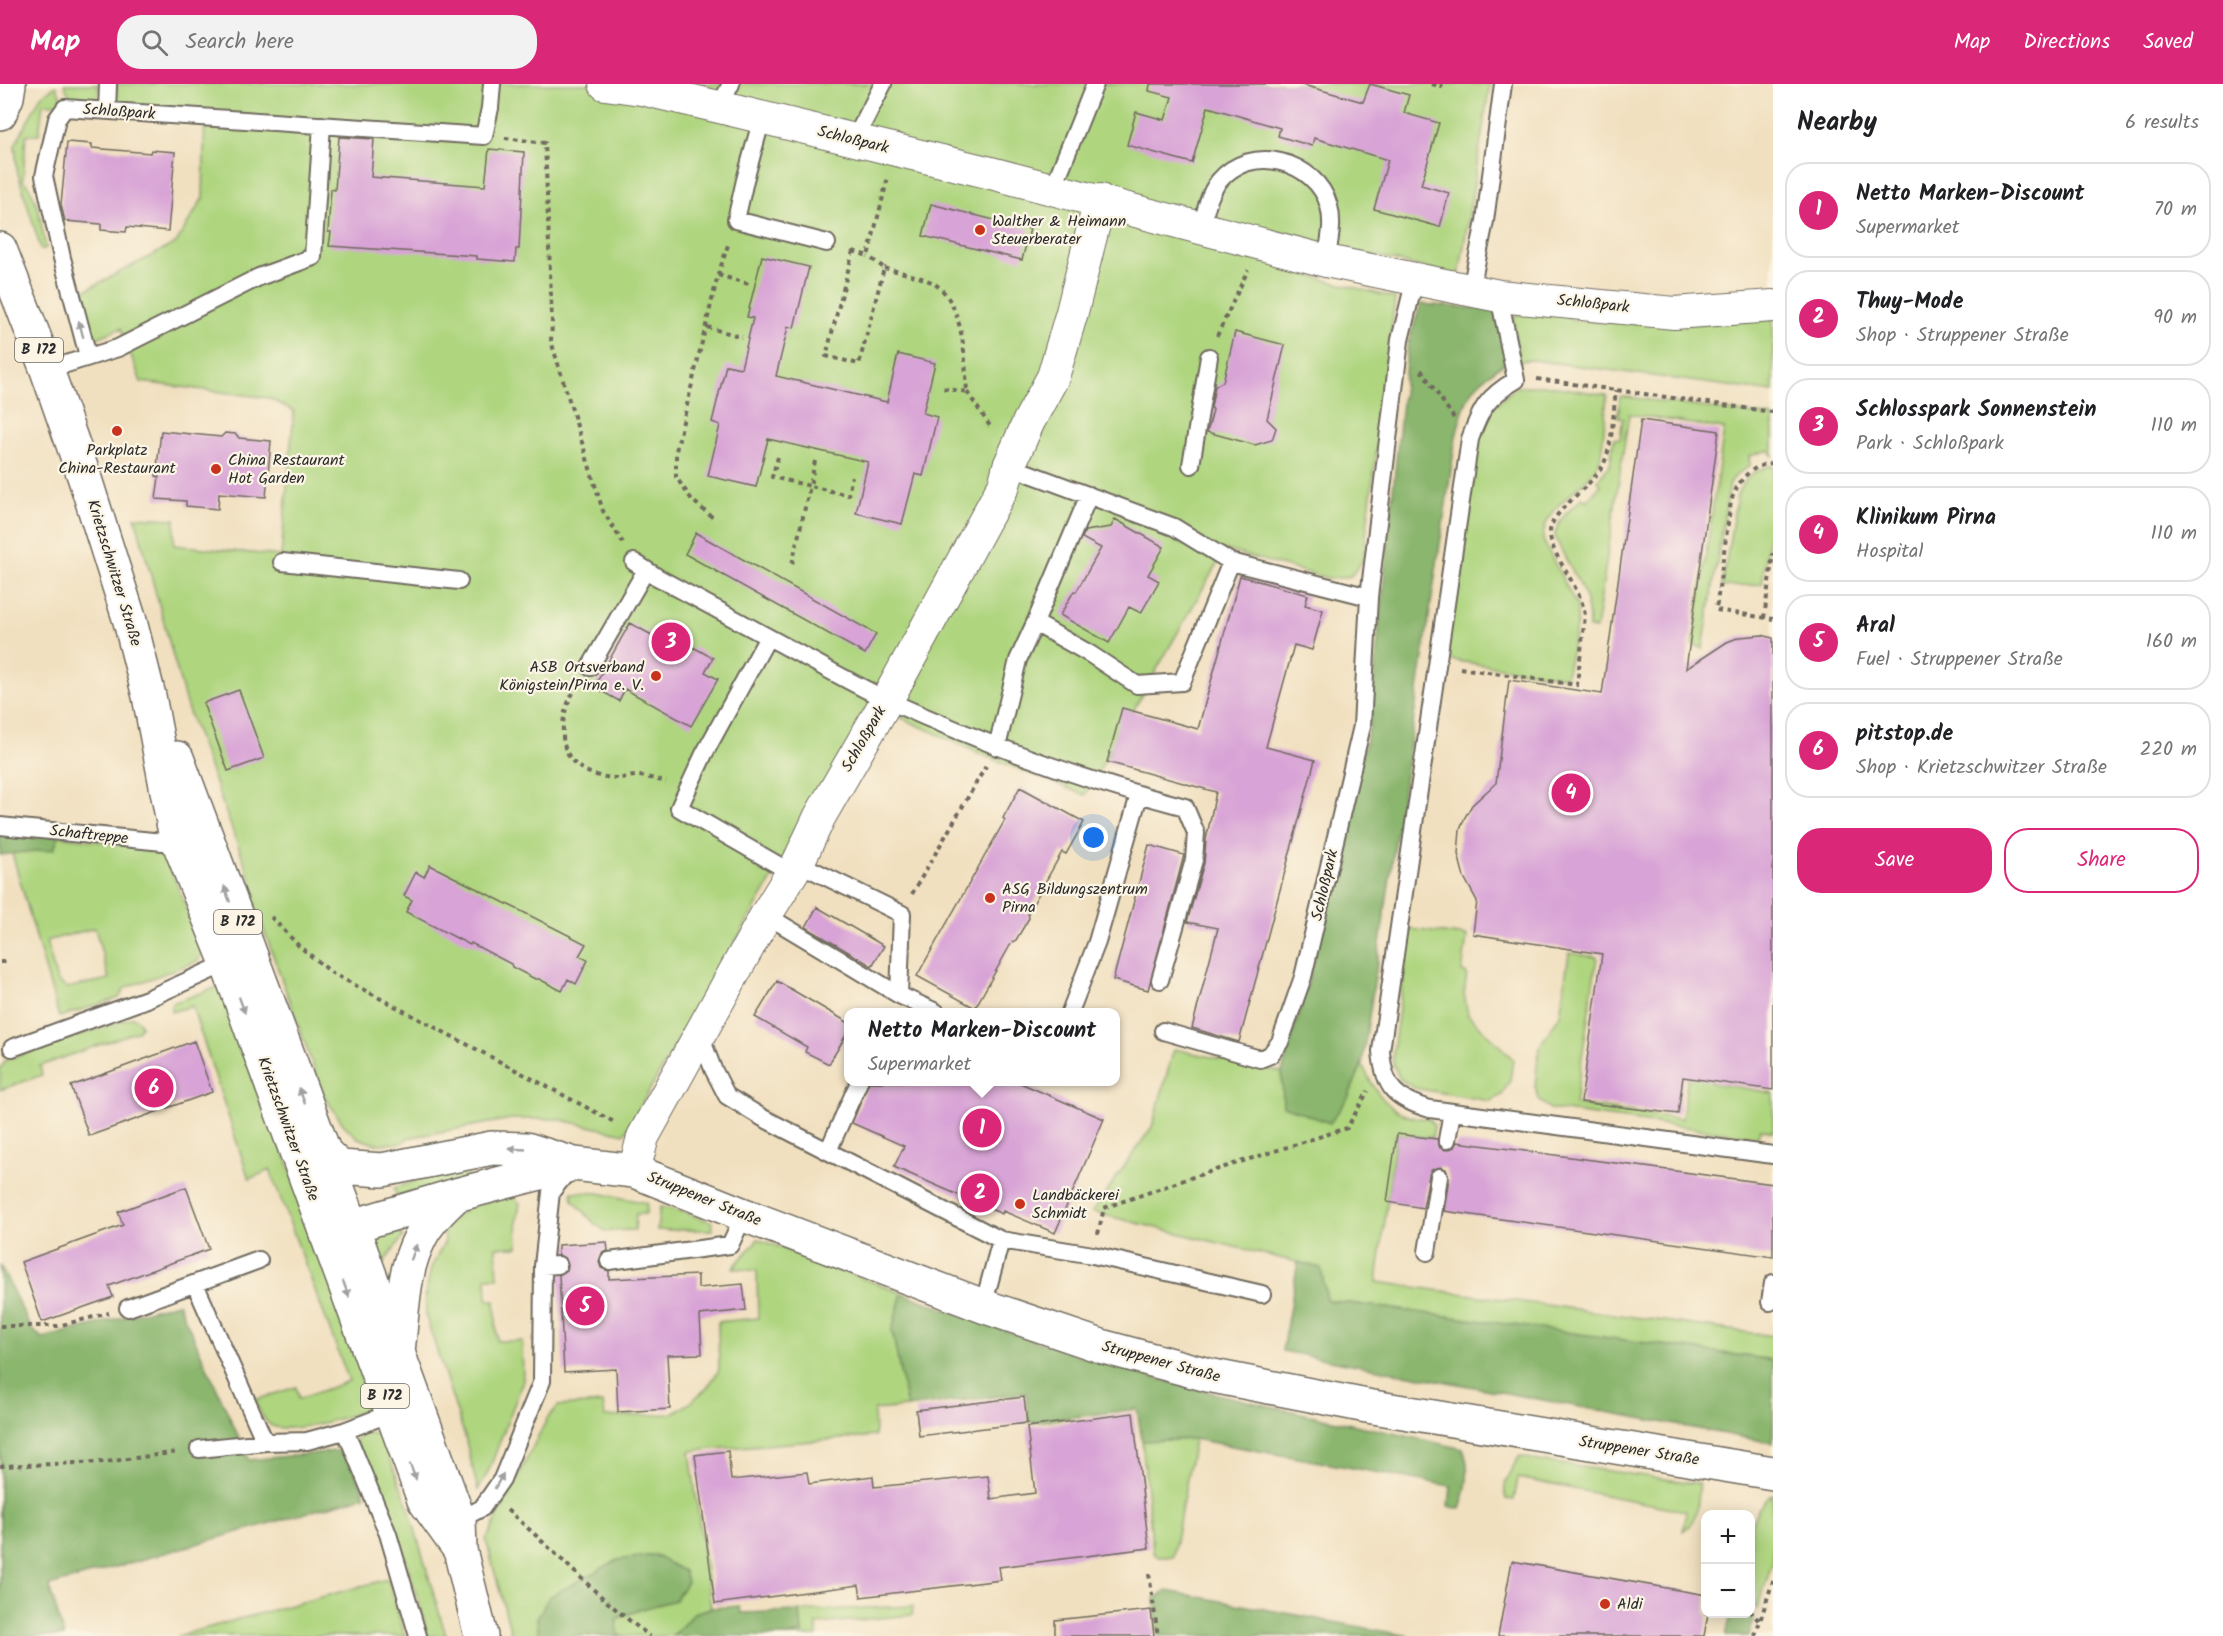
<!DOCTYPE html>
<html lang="en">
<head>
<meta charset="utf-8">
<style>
	:root { --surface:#fff; --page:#f2f2f2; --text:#202124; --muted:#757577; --line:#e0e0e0; --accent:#db2777 }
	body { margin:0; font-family:Kalam,sans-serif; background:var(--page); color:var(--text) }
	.controls { position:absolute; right:18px; bottom:18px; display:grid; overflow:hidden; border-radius:12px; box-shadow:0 3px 15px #0003 }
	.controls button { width:54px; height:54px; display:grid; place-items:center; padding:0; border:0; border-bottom:2px solid var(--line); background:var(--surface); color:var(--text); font:30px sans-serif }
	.you { position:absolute; left:1094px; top:754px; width:21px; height:21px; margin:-15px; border:4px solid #fff; border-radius:50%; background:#1a73e8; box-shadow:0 0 0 9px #1a73e833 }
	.badge { display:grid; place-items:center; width:39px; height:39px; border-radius:50%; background:var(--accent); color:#fff; font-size:20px; font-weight:700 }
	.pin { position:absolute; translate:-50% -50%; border:3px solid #fff; box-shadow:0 2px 6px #0006 }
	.popup { position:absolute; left:844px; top:924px; width:276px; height:78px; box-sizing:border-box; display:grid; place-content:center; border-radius:12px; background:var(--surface); filter:drop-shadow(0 2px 4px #0005); font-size:20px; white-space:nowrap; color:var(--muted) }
	.popup b { font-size:22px; color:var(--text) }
	.popup::after { content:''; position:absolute; left:50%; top:100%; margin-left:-12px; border:12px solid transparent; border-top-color:var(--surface) }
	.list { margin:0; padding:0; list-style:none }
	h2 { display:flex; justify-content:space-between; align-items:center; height:78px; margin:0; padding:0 24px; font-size:26px }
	h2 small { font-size:20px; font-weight:400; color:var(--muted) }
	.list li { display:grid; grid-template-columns:39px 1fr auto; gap:18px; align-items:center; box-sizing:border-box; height:96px; margin:0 12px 12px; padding:0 12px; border:2px solid var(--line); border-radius:24px }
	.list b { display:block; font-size:22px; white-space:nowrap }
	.list p { margin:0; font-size:20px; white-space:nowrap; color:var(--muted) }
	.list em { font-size:20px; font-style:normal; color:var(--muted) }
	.actions { display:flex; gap:12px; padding:18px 24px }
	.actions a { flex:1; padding:14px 0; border:2px solid var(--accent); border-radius:24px; text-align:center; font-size:21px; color:var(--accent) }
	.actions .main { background:var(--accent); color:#fff }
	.icon { flex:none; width:33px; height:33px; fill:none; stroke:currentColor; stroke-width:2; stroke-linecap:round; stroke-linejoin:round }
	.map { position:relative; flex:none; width:1773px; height:1552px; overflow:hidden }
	header { display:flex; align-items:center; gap:36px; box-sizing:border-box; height:84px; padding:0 30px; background:var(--accent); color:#fff }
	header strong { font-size:28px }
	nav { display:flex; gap:33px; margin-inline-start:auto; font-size:21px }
	.search { width:420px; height:54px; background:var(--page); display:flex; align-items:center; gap:15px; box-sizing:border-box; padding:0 21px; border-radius:24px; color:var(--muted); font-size:22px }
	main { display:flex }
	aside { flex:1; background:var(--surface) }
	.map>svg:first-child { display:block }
</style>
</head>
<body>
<header>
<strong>Map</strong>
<div class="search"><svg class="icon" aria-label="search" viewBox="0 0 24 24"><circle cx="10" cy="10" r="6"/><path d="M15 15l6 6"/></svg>Search here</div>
<nav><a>Map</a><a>Directions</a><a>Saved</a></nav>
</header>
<main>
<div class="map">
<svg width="1773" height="1552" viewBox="0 0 1773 1552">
	<rect width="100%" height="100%" fill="#fcf5e5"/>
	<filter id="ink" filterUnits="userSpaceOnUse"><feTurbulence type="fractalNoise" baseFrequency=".0167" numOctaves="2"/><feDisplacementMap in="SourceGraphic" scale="12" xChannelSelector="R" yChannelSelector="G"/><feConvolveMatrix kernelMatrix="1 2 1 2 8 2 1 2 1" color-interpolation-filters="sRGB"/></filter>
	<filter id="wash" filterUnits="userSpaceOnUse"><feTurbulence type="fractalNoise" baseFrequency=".008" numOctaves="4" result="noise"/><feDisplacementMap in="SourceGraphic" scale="24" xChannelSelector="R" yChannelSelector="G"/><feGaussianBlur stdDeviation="1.35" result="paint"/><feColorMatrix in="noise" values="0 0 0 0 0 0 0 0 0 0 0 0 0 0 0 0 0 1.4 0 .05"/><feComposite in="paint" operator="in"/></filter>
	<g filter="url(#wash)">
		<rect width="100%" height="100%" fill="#f1e0c0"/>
		<path fill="#afd57f" stroke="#6d8055" stroke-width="1.5" fill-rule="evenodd" d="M64,0H98V20H73Z
			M117,0H1490L1459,192L1295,153L1287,186L1395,214L1363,476L1351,492L1331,495L1225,466L1085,711L990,674L873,621L624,1050L557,1035H511L407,1054L403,1059L375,1060L358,1054L343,1040L323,1010L251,810L252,799L187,623L135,433L175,435L174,461L281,472L294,327L269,314L141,298L121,244L95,255L82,208L176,159L203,114L205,25L116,20Z
			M56,2L65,21L43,19L39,50L26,51L23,96C39,111 41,143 46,164L41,166L17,86L15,61L41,12Z
			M1566,226L1571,236L1670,240L1773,235V308L1533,276L1519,277L1513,234L1526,227Z
			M1527,302H1551L1607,311C1605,326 1604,368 1598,380C1582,410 1543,419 1543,456L1577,523V539L1566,593L1444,575L1480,333L1517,303Z
			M1620,312L1773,333V372L1769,366L1749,372L1750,382L1737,390L1730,399L1703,564L1693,561L1724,345L1629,330L1596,545L1589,544C1590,503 1569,488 1555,452C1556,436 1571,425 1582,414L1587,417L1601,401L1598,396L1610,381L1614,354L1620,355L1623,334L1618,333Z
			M1768,382H1773V419L1762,500L1722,503L1737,411C1743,395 1753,388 1768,382Z
			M59,752L163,766L201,862L202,870L198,877L125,904L119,914L59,933L12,769L54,765ZM95,844L109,895L67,904L57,897L46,857Z
			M1410,845L1467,852L1462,888L1467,890L1464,910L1468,931L1513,975L1510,996L1502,1011L1490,1017L1414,1004L1400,995L1393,980V968Z
			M1569,869L1597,873L1575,1020L1682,1035L1692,962L1716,965L1711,999L1773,1009V1048L1760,1045L1758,1053L1550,1025L1540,1017L1535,1003L1539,963L1560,931Z
			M221,902L377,1316C373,1319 369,1322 365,1325C350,1334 283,1352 269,1340C262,1335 258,1324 255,1316L296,1303L299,1315L349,1297L270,1086L249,1095L192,922L171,928L172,919Z
			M133,933L139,937L141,942L138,947L40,982L42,991L0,1006V985L6,976Z
			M1174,965L1282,988L1283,1022L1348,1014L1362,980C1371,1000 1383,1022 1405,1031C1411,1034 1421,1034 1429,1035L1434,1042L1432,1054L1396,1050L1377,1198L1773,1252V1276L1326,1216L1321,1184L1092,1128L1152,1043Z
			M467,1084L468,1095L397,1113L394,1104L431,1092Z
			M572,1108L598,1109L647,1119L646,1130H636L635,1146L605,1147L594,1139L573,1116Z
			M514,1110L516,1116L520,1119L517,1136L518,1163H496L498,1194H486L487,1215L495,1217L497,1257H522L523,1297L489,1386L478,1406L465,1353L426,1233V1208L431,1184L445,1157L444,1149L448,1140L468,1123Z
			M660,1123L680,1127L712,1138L713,1146H657Z
			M396,1143L403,1153L381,1182L367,1154Z
			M758,1155L902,1209L892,1246L907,1323L874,1326L875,1352L690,1367L711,1524L694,1529L673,1552H619L616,1535L642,1525L537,1534L539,1552H512L486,1456L547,1335L558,1322L603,1319L605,1333L671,1330L687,1321L707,1304L719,1286L718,1238L758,1234L757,1187L733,1184Z
			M364,1349L380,1350L408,1421L446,1552H427L424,1536L393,1434L355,1356Z
			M1194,1355L1173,1473H1158L1153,1468L1142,1357Z
			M1520,1372L1539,1377L1699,1400C1698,1419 1699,1436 1683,1447L1686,1427L1518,1394L1514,1416L1506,1415C1501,1398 1511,1386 1520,1372Z
			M1772,1410L1773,1477L1757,1525L1751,1517V1441L1758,1425Z
			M388,1495L405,1552H177Z
			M913,1522L912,1531L817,1540V1552H787L802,1549L800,1527Z"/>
		<path fill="#8bb66e" stroke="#5b704c" stroke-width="1.5" d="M1421,220L1499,226L1510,276C1472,300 1466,309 1456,353L1362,980L1348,1014L1330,1039L1283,1022L1282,988L1309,895L1369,645L1408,259Z
			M0,747L59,752L54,765L0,771Z
			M1298,1178L1321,1184L1327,1216L1773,1276V1359L1282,1267Z
			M0,1181L32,1246L43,1254L178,1219L249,1376L346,1366L365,1412L49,1502L64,1552H0Z
			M902,1209C1001,1247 1102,1282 1205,1307C1290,1328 1377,1345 1463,1365C1471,1384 1467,1406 1460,1425L1449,1422L1451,1402L1194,1355L1142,1357L1137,1325L1029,1339L1026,1309L907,1323L892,1246Z
			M654,1471L684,1487L687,1498L675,1516L642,1525L616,1535L619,1552H539L537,1534L549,1513L617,1476Z
			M1167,1507L1409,1552H1158L1155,1514Z
			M739,1522L741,1529L800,1527L802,1549L787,1552H673L694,1529L711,1524Z
			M1731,1530H1749L1754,1536L1749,1552H1726Z"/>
		<g id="blocks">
			<path fill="#d8a3d6" d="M1150,0H1300L1363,18L1370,0L1409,11L1404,29L1439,39L1421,101L1449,109L1440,143L1374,125L1388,76L1314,54L1312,62L1278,52L1280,44L1208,23L1192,79L1127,61L1136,28L1165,36L1172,13L1149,7Z
				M339,53L374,55L371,93L485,102L489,65L524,68L519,165H516L515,178L477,175V172L329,162L331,148H328L331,105L335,106Z
				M67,58L92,60V64L150,69L151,66L175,68L168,147L127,143L126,148L101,146V140L65,137L61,121Z
				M931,120L1030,145L1022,176L923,152Z
				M762,172L809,183L794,244L788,243L776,292L887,318L898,270L935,279L923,329L937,333L923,392L915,390L902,440L856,429L868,378L768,355L756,403L708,392L720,341L712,338L726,281L741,284L753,234L747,233Z
				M1235,248L1285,261L1267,335L1276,344L1272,356L1255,361L1207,348L1213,326L1211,323L1215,302L1223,298Z
				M1641,336L1719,347L1686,585L1727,558L1740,553L1762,551L1773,554V1006L1683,993L1678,1030L1581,1018L1602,870L1473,850L1477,817L1464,793L1458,770L1460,746L1465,733L1472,721L1496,699L1509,596L1602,610Z
				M161,347L221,353L225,349L236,350L239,354L271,357L266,413L219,409L218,425L186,422V417L156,415L159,393L156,392Z
				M1115,435L1164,463L1148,491L1159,497L1141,529L1129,523L1109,559L1060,531L1074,507L1076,508L1101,464L1082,454L1085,447L1111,443Z
				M696,449L876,550L865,570L685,470Z
				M1240,492L1308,511L1305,521L1323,526L1312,566L1294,561L1266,663L1315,676L1239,958L1192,944L1218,844L1187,838L1204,779L1206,756L1216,708L1107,678L1122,624L1198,645Z
				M630,539L688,571L693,563L713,574L705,588L718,595L691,642L625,605L619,617L594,603Z
				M239,606L264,674L228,687L203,619Z
				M1020,703L1084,738L1066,770L1062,768L1028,829L1029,834L1016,856L1012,858L975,924L917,892L1005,736L1003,734Z
				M1149,761L1184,771L1148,906L1113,896Z
				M430,781L586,860L579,872L588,876L576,900L568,895L562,907L539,895H535L512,883L511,880L471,859L470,861L406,828L412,816L404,812L416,788L424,793Z
				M817,823L884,862L872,882L806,843Z
				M777,897L849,939V946L829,980L805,968L807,963L755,933Z
				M194,957L212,1008L89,1052L71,1002Z
				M869,998H1018L1104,1035L1055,1149L1003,1127L1002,1130L894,1083L904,1062L852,1039Z
				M1397,1050L1437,1055L1440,1064L1446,1066L1455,1063L1457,1058L1773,1100V1173L1444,1127L1449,1094L1446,1085L1440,1083L1431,1086L1429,1091L1423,1124L1387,1118Z
				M186,1103L209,1165L109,1202L113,1213L42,1238L21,1178L123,1141L118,1128Z
				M607,1158L608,1167L602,1169L599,1178L601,1184L609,1187V1195L698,1191V1204L743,1200L746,1226L700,1231L702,1270L667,1271L670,1325L618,1328L616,1285L564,1288L559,1191L567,1186L568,1181L566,1175L558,1171V1161Z
				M1024,1313L1027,1339L919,1352L916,1326Z
				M1133,1329L1149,1464L999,1483L1001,1496L861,1513L859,1501L715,1520L695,1371L728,1367L731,1396L807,1388L809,1400L873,1392L874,1403L988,1392L991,1415L1035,1409L1027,1343Z
				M1512,1477L1706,1511V1530H1708L1704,1552H1498Z
				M1151,1526L1154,1552H1055V1536Z"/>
		</g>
	</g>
	<g filter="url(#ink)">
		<use href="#blocks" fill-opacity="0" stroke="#706a5f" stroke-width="1.5"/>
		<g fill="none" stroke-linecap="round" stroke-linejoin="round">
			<defs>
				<path id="service" d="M719,23L731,0
					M107,27L108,0
					M762,34L745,96L736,136L827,159
					M854,57L883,0
					M1053,104L1095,0
					M1202,144C1205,128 1208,111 1219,97C1250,59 1316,76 1329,122C1334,140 1329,159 1326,177
					M1471,205L1485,137L1503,0
					M1499,212L1516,296C1487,313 1481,324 1470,355L1381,967C1384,1004 1395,1015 1430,1025L1773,1071
					M88,272L62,174L44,92L57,35L65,24L484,52L490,24L492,0
					M47,286L118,264L259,193L313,173L322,41
					M1191,381L1209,273
					M1009,382L1174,443L1231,478L1369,513
					M1089,411L1035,539L1090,570L1137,601L1182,598L1231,478
					M282,478L459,497
					M634,478L657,493L768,553
					M590,583L646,486
					M997,663L1018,576L1035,539
					M0,742L163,758L175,749
					M798,779L902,830L899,911
					M792,789L679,724L704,670L768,553C808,574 848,598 889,617C985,660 1084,697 1185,723L1196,749L1194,776L1160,896
					M766,831L899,911L936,928
					M1070,928L1097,858L1139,711
					M1163,947L1260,975L1270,971L1280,958L1303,893L1362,642L1369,513L1400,256L1415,195
					M700,951L713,985L727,1012L763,1034L1001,1156L1093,1171L1262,1210
					M12,964L147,915L227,879
					M1447,1056L1452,1028
					M828,1067L859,998
					M1427,1168L1439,1093
					M609,1177L730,1161L744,1131
					M543,1182L551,1108L570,1085
					M195,1200L265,1358L307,1357L344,1347L391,1329
					M1770,1218L1773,1199
					M983,1222L1001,1156
					M128,1224L259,1176
					M344,1347L351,1360L388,1450L418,1552
					M199,1365L265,1358
					M459,1436L482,1424L502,1395L542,1297L543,1182L558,1181"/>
				<path id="minor" d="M605,0L641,5L719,23L991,89L1326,177L1499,212L1674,229L1773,222
					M634,1087L643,1053L766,831L798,779L820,732L887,616L1004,401L1009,382L1029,337L1053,293L1072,228L1100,116"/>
				<path id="secondary" d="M323,1067L340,1083L382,1086L492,1064L526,1065L574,1080L634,1087L744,1131L983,1222L1104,1263L1208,1291L1367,1322L1773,1389
					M326,1150L456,1111L574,1080
					M398,1267C403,1229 402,1188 420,1154C428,1137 443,1124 456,1111"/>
				<path id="primary" d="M0,29L7,13L9,0
					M0,165L47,286L85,395L130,537L149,612L175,749L227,879L424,1416L460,1466
					M177,674L352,1142L459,1436L460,1466L481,1552"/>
			</defs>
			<use href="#service" stroke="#706a5f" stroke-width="20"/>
			<use href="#minor" stroke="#706a5f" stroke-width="34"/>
			<use href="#secondary" stroke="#706a5f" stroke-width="36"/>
			<use href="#primary" stroke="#706a5f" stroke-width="36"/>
			<path stroke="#706a5f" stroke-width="4" stroke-dasharray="4.5 4.5" stroke-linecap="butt" d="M1432,0L1441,3L1442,0
				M505,54L545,59L552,239L551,257L603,427L623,459
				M853,167L826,272L859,280L884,184L868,172
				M853,167L868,172L888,93
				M884,184C899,188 915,191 929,197C964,212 965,275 967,308L942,304
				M718,191L749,200
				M707,243L742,253
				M1217,252L1248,186
				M1421,286L1454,334
				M1537,295L1773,328
				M967,308L992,345
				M778,373L772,393L810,402L792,480
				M815,377L810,402L848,411L852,392
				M1773,379C1750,381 1738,397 1731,417L1716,526L1773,535
				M712,433L692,416L676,393V367L718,191L729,158
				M1764,534L1773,469
				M1460,584L1577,601L1585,532C1582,502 1548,470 1550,447C1552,425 1594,402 1604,379C1613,360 1613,327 1616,306
				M578,601C566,619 562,632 563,653C565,682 590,693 616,694C624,695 631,691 639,692C648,693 658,696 666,698
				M912,810L986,682
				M271,833L299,862L332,889L616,1039
				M0,878H6
				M1098,1150L1104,1124L1187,1095L1347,1044L1368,1007
				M0,1242H58L109,1229
				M0,1382L106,1378L178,1368
				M507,1426C556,1467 598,1515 650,1552
				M1149,1490L1158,1552
				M1750,1526L1759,1537
				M1755,1552L1773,1497"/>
			<use href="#service" stroke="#fff" stroke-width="16"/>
			<use href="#minor" stroke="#fff" stroke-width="32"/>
			<use href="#secondary" stroke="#fff" stroke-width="33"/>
			<use href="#primary" stroke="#fff" stroke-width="33"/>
		</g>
		<defs><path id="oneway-solid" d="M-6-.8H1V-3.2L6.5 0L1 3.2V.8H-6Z" transform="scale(1.5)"/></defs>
		<g fill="#a0a0a0">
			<use href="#oneway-solid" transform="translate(81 245) rotate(-105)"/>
			<use href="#oneway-solid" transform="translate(227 810) rotate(-110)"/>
			<use href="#oneway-solid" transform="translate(242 921) rotate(70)"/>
			<use href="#oneway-solid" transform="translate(302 1012) rotate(-110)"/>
			<use href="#oneway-solid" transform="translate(517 1065) rotate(-177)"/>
			<use href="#oneway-solid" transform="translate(414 1168) rotate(-69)"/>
			<use href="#oneway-solid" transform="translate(346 1205) rotate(70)"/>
			<use href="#oneway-solid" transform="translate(413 1388) rotate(69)"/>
			<use href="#oneway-solid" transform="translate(499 1397) rotate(-60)"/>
		</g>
	</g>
	<g fill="#c8321e" stroke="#fcf5e5" stroke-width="2">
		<circle cx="980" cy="146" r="6"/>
		<circle cx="117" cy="347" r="6"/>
		<circle cx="216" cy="385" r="6"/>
		<circle cx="656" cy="592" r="6"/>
		<circle cx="990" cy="814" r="6"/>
		<circle cx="1020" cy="1120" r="6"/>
		<circle cx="1605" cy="1520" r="6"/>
	</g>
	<g text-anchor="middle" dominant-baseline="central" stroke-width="4.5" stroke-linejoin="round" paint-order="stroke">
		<g fill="#fcf5e5" stroke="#6a6863" stroke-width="1.5">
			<rect x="15" y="254" width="48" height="24" rx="4.5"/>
			<rect x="214" y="826" width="48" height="24" rx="4.5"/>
			<rect x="361" y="1300" width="48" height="24" rx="4.5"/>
		</g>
		<g font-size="15" font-weight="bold" fill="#2b2b2b">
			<text x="39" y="266">B 172</text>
			<text x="238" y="838">B 172</text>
			<text x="385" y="1312">B 172</text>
		</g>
		<g font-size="16" fill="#2b2b2b" stroke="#fcf5e5">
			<text transform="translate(119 28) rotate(4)">Schloßpark</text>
			<text transform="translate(853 56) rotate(14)">Schloßpark</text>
			<text transform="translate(1593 220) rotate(6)">Schloßpark</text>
			<text transform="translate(114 489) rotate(73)">Krietzschwitzer Straße</text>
			<text transform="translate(864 655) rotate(-60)">Schloßpark</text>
			<text transform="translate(89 751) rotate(6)">Schaftreppe</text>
			<text transform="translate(1325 801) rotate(-77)">Schloßpark</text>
			<text transform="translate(288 1045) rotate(70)">Krietzschwitzer Straße</text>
			<text transform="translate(704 1115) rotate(22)">Struppener Straße</text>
			<text transform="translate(1161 1278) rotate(15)">Struppener Straße</text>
			<text transform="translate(1639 1367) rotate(9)">Struppener Straße</text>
		</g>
		<g font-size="16" fill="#2b2b2b" stroke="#fcf5e5" text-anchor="start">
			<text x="992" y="137">Walther &amp; Heimann<tspan x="992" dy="18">Steuerberater</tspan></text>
			<text x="117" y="366" text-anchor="middle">Parkplatz<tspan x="117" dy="18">China-Restaurant</tspan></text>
			<text x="228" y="376">China Restaurant<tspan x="228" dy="18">Hot Garden</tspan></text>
			<text x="644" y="583" text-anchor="end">ASB Ortsverband<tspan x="644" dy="18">Königstein/Pirna e. V.</tspan></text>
			<text x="1002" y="805">ASG Bildungszentrum<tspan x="1002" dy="18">Pirna</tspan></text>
			<text x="1032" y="1111">Landbäckerei<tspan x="1032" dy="18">Schmidt</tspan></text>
			<text x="1617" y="1520">Aldi</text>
		</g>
	</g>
</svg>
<div class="controls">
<button>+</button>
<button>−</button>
</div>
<div class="you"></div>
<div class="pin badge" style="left:982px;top:1044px">1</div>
<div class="popup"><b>Netto Marken-Discount</b>Supermarket</div>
<div class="pin badge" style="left:980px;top:1109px">2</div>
<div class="pin badge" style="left:671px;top:558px">3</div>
<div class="pin badge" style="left:1571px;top:709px">4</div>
<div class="pin badge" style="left:585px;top:1222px">5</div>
<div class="pin badge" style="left:154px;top:1004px">6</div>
</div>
<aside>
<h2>Nearby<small>6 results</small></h2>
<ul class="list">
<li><span class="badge">1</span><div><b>Netto Marken-Discount</b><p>Supermarket</p></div><em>70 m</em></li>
<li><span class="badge">2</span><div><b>Thuy-Mode</b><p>Shop · Struppener Straße</p></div><em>90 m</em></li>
<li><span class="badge">3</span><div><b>Schlosspark Sonnenstein</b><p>Park · Schloßpark</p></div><em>110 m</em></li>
<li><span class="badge">4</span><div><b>Klinikum Pirna</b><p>Hospital</p></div><em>110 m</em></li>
<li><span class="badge">5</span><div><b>Aral</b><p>Fuel · Struppener Straße</p></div><em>160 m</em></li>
<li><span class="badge">6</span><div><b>pitstop.de</b><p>Shop · Krietzschwitzer Straße</p></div><em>220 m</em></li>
</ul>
<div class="actions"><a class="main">Save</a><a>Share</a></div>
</aside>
</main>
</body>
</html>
